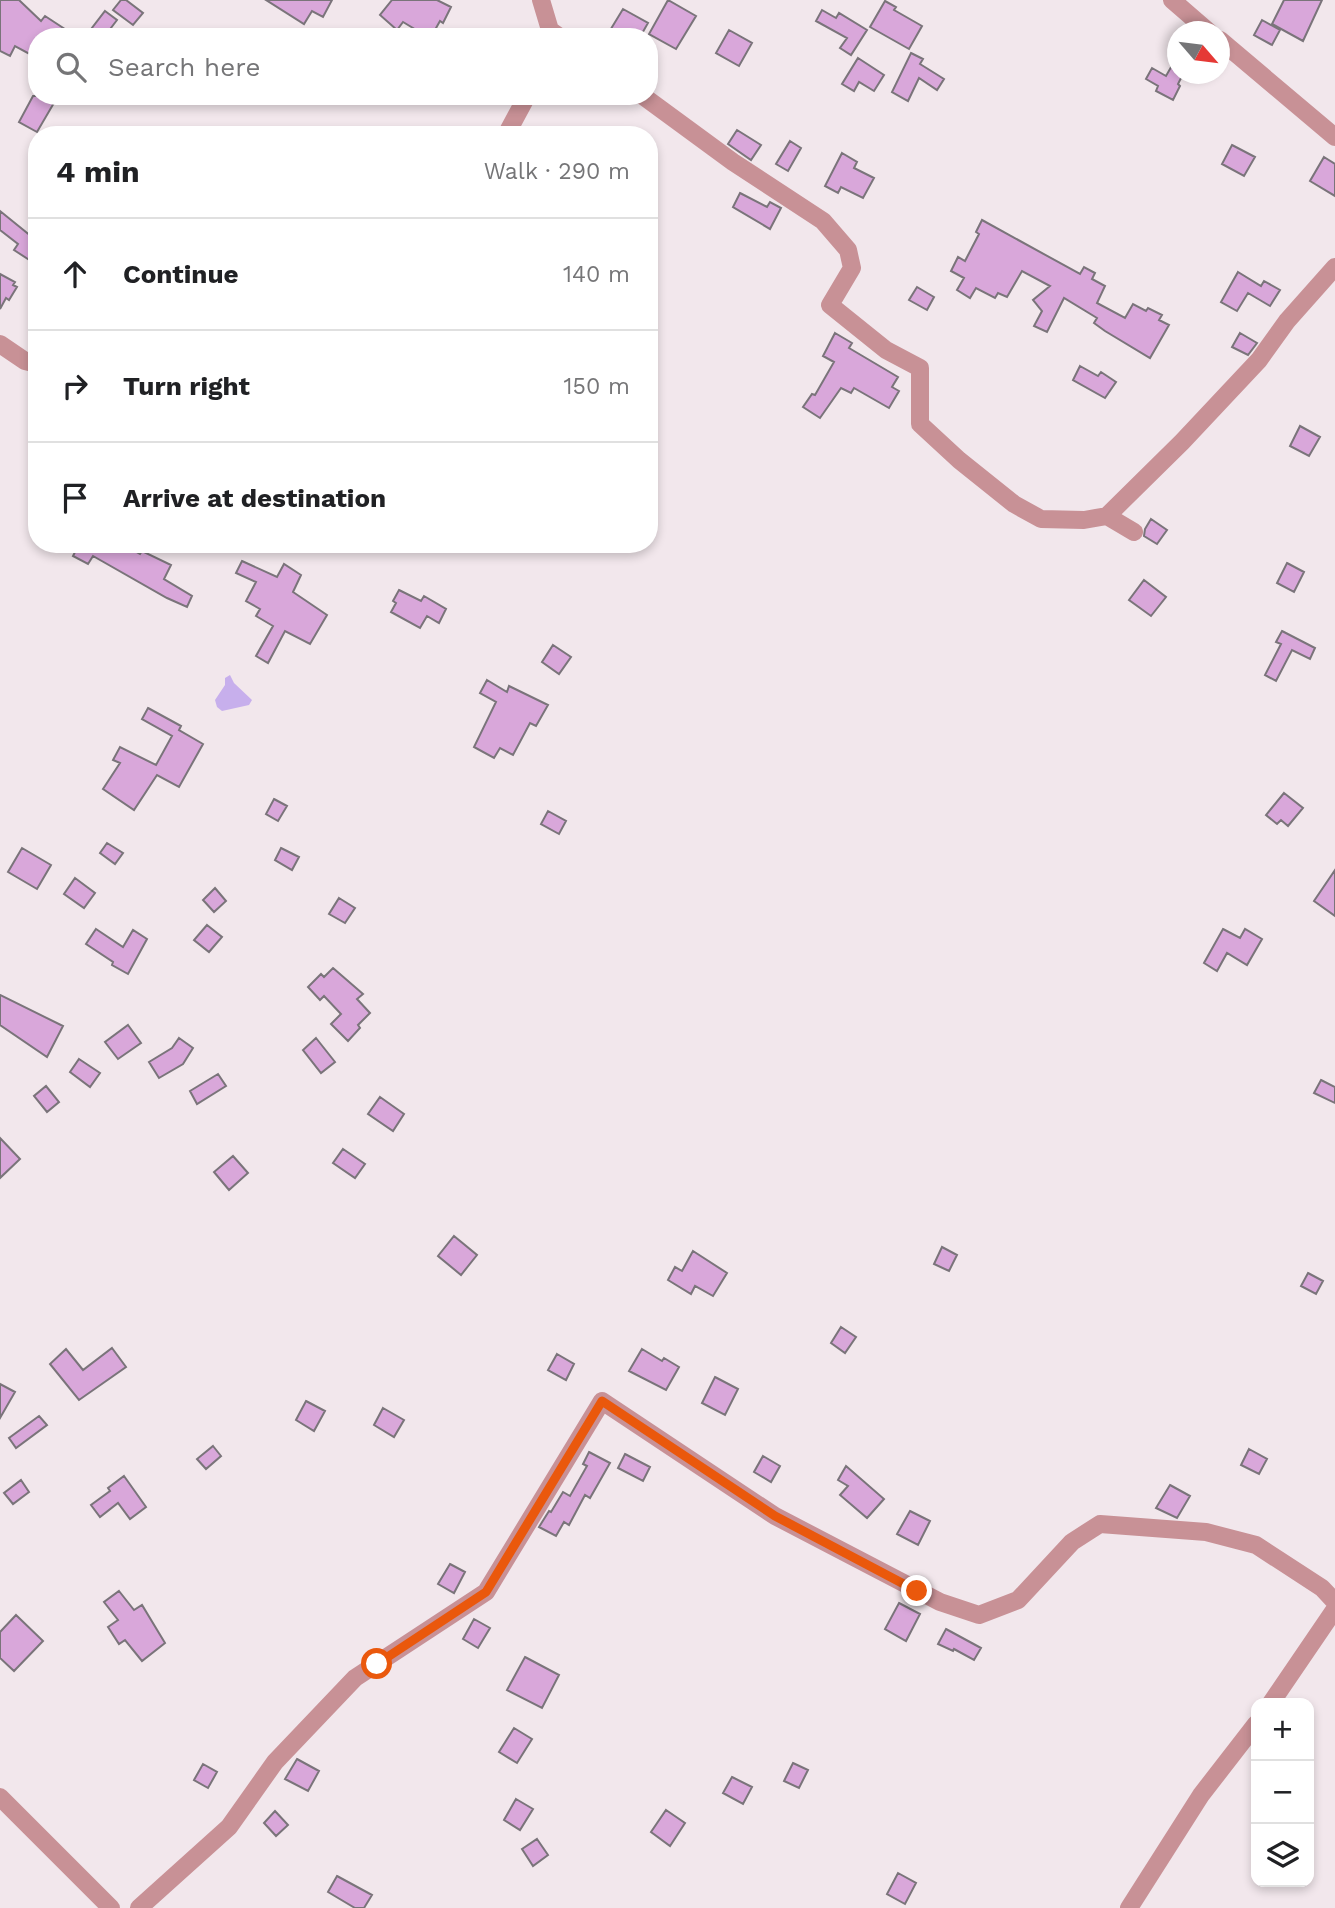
<!DOCTYPE html>
<html lang="en">
<head>
<meta charset="utf-8">
<style>
	:root { --surface:#fff; --page:#f2f2f2; --text:#202124; --muted:#757577; --line:#e0e0e0 }
	body { margin:0; font-family:"Work Sans",sans-serif; background:var(--page); color:var(--text) }
	.controls { position:absolute; right:21px; bottom:21px; display:grid; overflow:hidden; border-radius:14px; box-shadow:0 4px 10px #0003 }
	.controls button { width:63px; height:63px; display:grid; place-items:center; padding:0; border:0; border-bottom:2px solid var(--line); background:var(--surface); color:var(--text); font:35px sans-serif }
	.compass { position:absolute; left:1167px; top:21px; width:63px; height:63px; border-radius:50%; background:var(--surface); box-shadow:0 4px 10px #0003; rotate:118deg }
	.stop { position:absolute; width:21px; height:21px; margin:-16px; border:5px solid #ea580c; border-radius:50%; background:#fff }
	.stop.end { background:#ea580c; border-color:#fff; box-shadow:0 2px 7px #0008 }
	.list { margin:0; padding:0; list-style:none }
	h2 { display:flex; justify-content:space-between; align-items:center; height:91px; margin:0; padding:0 28px; font-size:30px }
	h2 small { font-size:23px; font-weight:400; color:var(--muted) }
	.list li { display:grid; grid-template-columns:46px 1fr auto; gap:21px; align-items:center; box-sizing:border-box; height:112px; padding:0 28px; border-top:2px solid var(--line) }
	.list b { display:block; font-size:26px; white-space:nowrap }
	.list em { font-size:23px; font-style:normal; color:var(--muted) }
	.icon { flex:none; width:38px; height:38px; fill:none; stroke:currentColor; stroke-width:2; stroke-linecap:round; stroke-linejoin:round }
	.map { position:relative; flex:none; width:1335px; height:1908px; overflow:hidden }
	.search { position:absolute; background:var(--surface); box-shadow:0 4px 10px #0003; left:28px; top:28px; width:630px; height:77px; display:flex; align-items:center; gap:18px; box-sizing:border-box; padding:0 24px; border-radius:28px; color:var(--muted); font-size:26px }
	.panel { position:absolute; background:var(--surface); box-shadow:0 4px 10px #0003; left:28px; top:126px; width:630px; height:427px; border-radius:28px }
	.map>svg:first-child { display:block }
</style>
</head>
<body>
<div class="map">
<svg width="1335" height="1908" viewBox="0 0 1335 1908">
	<rect width="100%" height="100%" fill="#f2e7ec"/>
	<path fill="#c7afec" d="M230,675L234,683L252,700L249,705L222,711L217,707L215,700L225,685V678Z"/>
	<path fill="#d9a7da" stroke="#7a747a" stroke-width="2" d="M0,0H19L41,21L45,16L77,37H37V58L15,46L10,56L0,51Z
		M121,0H126L143,13L133,25L113,10Z
		M266,0H332L323,17L312,11L304,24Z
		M392,0H437L451,7L443,23L440,21L431,37H428L403,22L397,30L380,15Z
		M668,0L696,16L676,49L649,34Z
		M1284,0H1322L1303,41L1272,24Z
		M885,1L896,7L894,10L922,26L909,49L870,27Z
		M623,9L648,23L640,37H606Z
		M822,10L836,18L839,13L867,30L851,55L840,48L847,38L816,21Z
		M105,11L117,20L104,37H85Z
		M1262,20L1280,30L1272,45L1254,35Z
		M729,30L752,43L739,66L716,53Z
		M911,53L923,59L920,64L944,79L937,90L919,78L908,101L892,92Z
		M1178,55V74H1183L1178,84L1180,86L1173,100L1156,91L1158,86L1146,79L1152,68L1166,76Z
		M858,58L884,75L874,91L859,82L854,91L842,84Z
		M33,96H58L37,132L19,122Z
		M737,130L761,145L751,160L728,144Z
		M790,141L801,148L788,171L776,164Z
		M1232,145L1255,157L1244,176L1222,164Z
		M842,153L857,162L854,168L874,178L863,198L841,187L838,193L825,186Z
		M1324,157L1335,164V196L1310,181Z
		M740,193L767,207L770,202L781,208L770,229L733,207Z
		M0,211L37,241V265L14,250L18,244L0,230Z
		M982,220L1080,274L1084,267L1095,273L1092,279L1105,286L1097,303L1125,318L1133,304L1146,311L1148,308L1162,315L1159,320L1169,325L1150,358L1105,331L1094,323L1097,318L1064,298L1047,332L1034,326L1042,311L1033,300L1050,286L1022,271L1007,297L998,293L995,298L976,288L970,298L957,290L964,278L951,271L958,257L965,261L979,234L976,232Z
		M1238,272L1261,286L1264,281L1280,290L1270,306L1248,293L1237,311L1221,302Z
		M0,274L15,282L13,285L17,287L9,300L6,298L0,309Z
		M917,287L934,297L927,310L909,300Z
		M835,333L852,343L849,348L898,377L892,387L899,391L889,408L854,388L851,393L841,388L820,418L803,407L812,394L815,395L834,362L823,356Z
		M1240,333L1257,343L1248,355L1232,347Z
		M1080,366L1098,376L1101,372L1116,382L1105,398L1073,380Z
		M1300,426L1320,437L1309,456L1290,446Z
		M1151,519L1167,530L1157,544L1144,536L1145,529Z
		M71,544H122L140,554L142,551L171,565L164,579L192,596L187,607L167,598L93,556L88,564L73,556L77,548Z
		M242,561L277,577L284,564L301,575L293,592L327,615L310,644L285,631L268,663L256,656L273,626L256,616L260,609L246,601L256,582L236,573Z
		M1287,563L1304,572L1294,592L1277,583Z
		M1144,580L1166,597L1151,616L1129,600Z
		M399,590L421,601L424,596L446,609L439,623L427,616L420,628L391,612L396,603L393,601Z
		M1282,631L1315,648L1310,659L1292,650L1276,681L1265,675L1281,644L1276,642Z
		M553,645L571,657L559,674L542,662Z
		M487,680L507,692L509,686L548,705L536,726L530,723L513,755L500,748L494,758L474,747L496,702L480,693Z
		M148,708L181,726L179,730L203,744L179,787L157,775L134,810L103,789L120,763L113,760L120,747L156,765L172,736L142,719Z
		M1284,793L1303,808L1288,826L1281,820L1277,824L1266,815Z
		M274,799L287,806L278,821L266,814Z
		M548,811L566,821L559,834L541,824Z
		M107,843L123,853L115,864L100,853Z
		M22,848L51,865L37,889L8,872Z
		M281,848L299,857L292,870L275,860Z
		M1335,870V916L1314,901Z
		M75,878L95,893L84,908L64,894Z
		M215,888L226,901L214,912L203,900Z
		M339,898L355,908L345,923L329,914Z
		M207,925L222,937L209,952L194,940Z
		M96,929L123,947L133,930L147,939L128,974L112,965L113,962L86,944Z
		M1223,929L1240,938L1245,929L1262,939L1247,965L1227,953L1217,971L1204,963Z
		M333,968L363,994L357,999L370,1013L358,1025L360,1028L348,1041L331,1024L341,1014L324,996L320,1000L308,987L321,974L324,977Z
		M0,995L63,1026L47,1057L0,1025Z
		M128,1025L141,1043L118,1059L105,1042Z
		M179,1038L193,1048L183,1064L159,1078L149,1062L172,1048Z
		M316,1038L335,1062L321,1073L303,1050Z
		M79,1059L100,1073L90,1087L70,1072Z
		M218,1074L226,1086L197,1104L190,1091Z
		M1321,1080L1335,1087V1103L1314,1093Z
		M46,1086L59,1102L47,1112L34,1096Z
		M380,1097L404,1114L393,1131L368,1114Z
		M0,1138L20,1159L0,1178Z
		M343,1149L365,1164L355,1178L333,1163Z
		M233,1156L248,1173L229,1190L214,1172Z
		M454,1236L477,1255L461,1275L438,1256Z
		M942,1247L957,1255L949,1271L934,1264Z
		M693,1251L727,1273L713,1296L695,1286L691,1294L668,1280L675,1267L682,1271Z
		M1308,1273L1323,1281L1316,1294L1301,1286Z
		M841,1327L856,1337L845,1353L831,1343Z
		M112,1348L126,1367L79,1400L50,1364L66,1349L83,1370Z
		M642,1349L662,1361L664,1358L679,1367L666,1390L629,1371Z
		M557,1354L574,1364L566,1380L548,1370Z
		M715,1377L738,1389L725,1415L702,1403Z
		M0,1384L15,1392L0,1418Z
		M306,1401L325,1411L314,1431L296,1420Z
		M383,1408L404,1420L394,1437L374,1425Z
		M39,1416L47,1425L16,1448L9,1438Z
		M213,1446L221,1456L206,1469L197,1459Z
		M1249,1449L1267,1459L1259,1474L1241,1465Z
		M589,1452L610,1463L590,1498L585,1495L569,1525L564,1522L556,1536L539,1527L549,1511L551,1512L563,1492L570,1496L587,1466L583,1464Z
		M625,1454L650,1467L643,1481L618,1468Z
		M763,1456L780,1466L771,1482L754,1472Z
		M846,1466L884,1499L867,1518L840,1495L848,1486L838,1480Z
		M124,1476L146,1507L130,1519L118,1503L100,1517L91,1505L110,1491L108,1488Z
		M21,1480L29,1492L13,1504L4,1493Z
		M1170,1485L1190,1496L1177,1518L1156,1508Z
		M910,1511L930,1521L918,1545L897,1534Z
		M450,1564L465,1572L454,1593L438,1584Z
		M119,1591L134,1610L142,1605L165,1643L142,1661L125,1640L119,1644L108,1627L118,1620L104,1602Z
		M899,1603L920,1614L906,1641L885,1629Z
		M16,1615L43,1641L14,1671L0,1658V1632Z
		M474,1619L490,1628L478,1648L463,1639Z
		M946,1629L981,1648L974,1660L954,1649L953,1651L938,1644Z
		M525,1657L559,1675L542,1708L507,1690Z
		M514,1728L532,1739L517,1763L499,1752Z
		M297,1759L319,1771L308,1791L285,1779Z
		M793,1763L808,1770L799,1788L784,1781Z
		M203,1764L217,1772L208,1788L194,1780Z
		M732,1777L752,1787L743,1804L723,1793Z
		M516,1799L533,1809L520,1830L504,1820Z
		M666,1810L685,1823L670,1846L651,1832Z
		M275,1811L288,1825L276,1836L264,1823Z
		M537,1839L548,1855L533,1866L522,1849Z
		M898,1873L916,1883L905,1904L887,1894Z
		M337,1876L372,1895L364,1908H355L328,1892Z"/>
	<g fill="none" stroke-linecap="round" stroke-linejoin="round">
		<path stroke="#c89196" stroke-width="18" d="M541,0L550,30L560,37
			M643,96L733,162L823,221L848,250L852,268L830,305L886,350L920,368V424L959,460L1014,504L1041,519L1084,520L1107,516L1134,532
			M506,135L527,96
			M0,344L25,361L37,364
			M1107,516L1182,442L1259,360L1287,321L1335,267
			M1271,1703L1335,1609
			M0,1797L111,1908
			M139,1908L229,1827L275,1762L355,1678L486,1592L602,1401L775,1516L940,1602L979,1615L1018,1600L1072,1542L1100,1524L1206,1532L1256,1545L1322,1588L1335,1602
			M1129,1908L1201,1795L1256,1724"/>
		<path stroke="#c89196" stroke-width="18" d="M1172,0L1209,32
			M1220,40L1335,137"/>
	</g>
	<g fill="none" stroke-linecap="round" stroke-linejoin="round">
		<path stroke="#ea580c" stroke-width="9" d="M377,1664L486,1592L602,1401L775,1516L917,1591"/>
	</g>
</svg>
<div class="controls">
<button>+</button>
<button>−</button>
<button><svg class="icon" aria-label="layers" viewBox="0 0 24 24"><path d="M12 4l9 5-9 5-9-5zM3 14l9 5 9-5"/></svg></button>
</div>
<svg class="compass" viewBox="-18 -18 36 36"><path d="M0-13l5 13h-10z" fill="#e53935"/><path d="M0 13l5-13h-10z" fill="#757577"/></svg>
<div class="stop" style="left:377px;top:1664px"></div>
<div class="stop end" style="left:917px;top:1591px"></div>
<div class="search"><svg class="icon" aria-label="search" viewBox="0 0 24 24"><circle cx="10" cy="10" r="6"/><path d="M15 15l6 6"/></svg>Search here</div>
<section class="panel">
<h2>4 min<small>Walk · 290 m</small></h2>
<ul class="list">
<li><svg class="icon" aria-label="ahead" viewBox="0 0 24 24"><path d="M12 20V5M6 11l6-6 6 6"/></svg><div><b>Continue</b></div><em>140 m</em></li>
<li><svg class="icon" aria-label="right" viewBox="0 0 24 24"><path d="M7 20v-9h11M14 6l5 5-5 5"/></svg><div><b>Turn right</b></div><em>150 m</em></li>
<li><svg class="icon" aria-label="arrive" viewBox="0 0 24 24"><path d="M6 21V4h12l-3 4 3 4H6"/></svg><div><b>Arrive at destination</b></div></li>
</ul>
</section>
</div>
</body>
</html>
